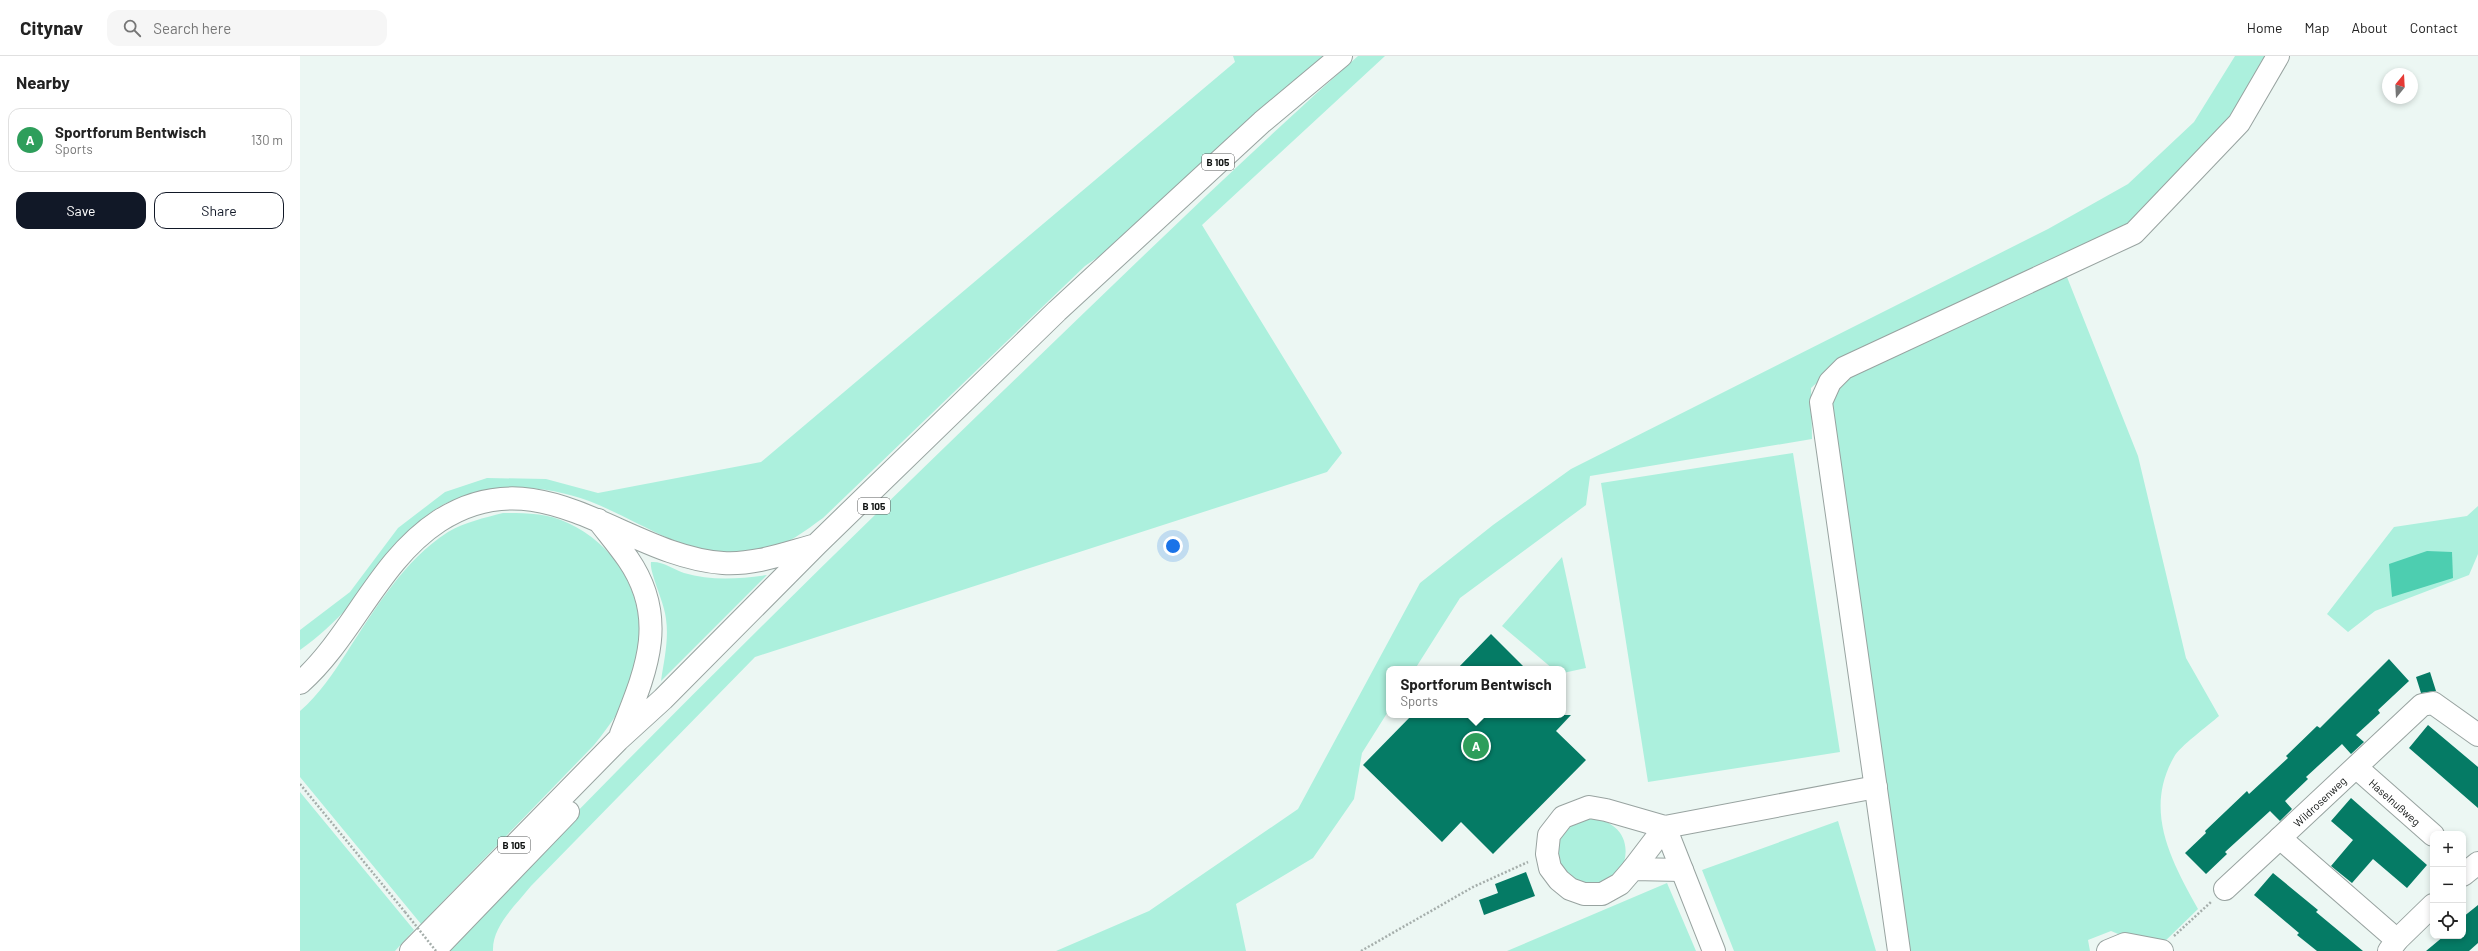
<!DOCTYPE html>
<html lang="en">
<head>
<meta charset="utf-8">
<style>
	:root { --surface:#fff; --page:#f6f6f6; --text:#222; --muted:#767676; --line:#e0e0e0; --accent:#111827 }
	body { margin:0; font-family:Barlow,sans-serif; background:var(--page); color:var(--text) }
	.controls { position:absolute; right:12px; bottom:12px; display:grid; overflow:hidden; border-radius:8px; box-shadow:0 2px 6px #0003 }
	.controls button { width:36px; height:36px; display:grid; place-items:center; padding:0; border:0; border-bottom:1px solid var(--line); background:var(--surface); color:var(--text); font:20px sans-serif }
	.compass { position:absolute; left:2082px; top:12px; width:36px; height:36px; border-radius:50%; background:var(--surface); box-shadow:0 2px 6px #0003; rotate:18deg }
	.you { position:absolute; left:873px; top:490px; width:14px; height:14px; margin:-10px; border:3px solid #fff; border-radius:50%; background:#1a73e8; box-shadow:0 0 0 6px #1a73e833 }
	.badge { display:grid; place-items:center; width:26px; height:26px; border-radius:50%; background:var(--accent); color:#fff; font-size:13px; font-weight:700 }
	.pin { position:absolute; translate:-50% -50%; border:2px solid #fff; box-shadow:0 1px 4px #0006 }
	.popup { position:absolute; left:1086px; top:610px; width:180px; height:52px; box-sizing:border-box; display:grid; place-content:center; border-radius:8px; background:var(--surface); filter:drop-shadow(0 1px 3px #0005); font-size:13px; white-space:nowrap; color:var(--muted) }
	.popup b { font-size:15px; color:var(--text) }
	.popup::after { content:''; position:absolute; left:50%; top:100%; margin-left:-8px; border:8px solid transparent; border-top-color:var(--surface) }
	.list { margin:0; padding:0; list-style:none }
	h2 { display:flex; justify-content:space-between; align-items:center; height:52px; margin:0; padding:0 16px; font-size:17px }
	h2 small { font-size:13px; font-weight:400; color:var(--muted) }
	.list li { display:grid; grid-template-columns:26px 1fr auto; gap:12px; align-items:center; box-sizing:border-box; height:64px; margin:0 8px 8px; padding:0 8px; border:1px solid var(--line); border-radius:12px }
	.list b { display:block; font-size:15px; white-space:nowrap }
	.list p { margin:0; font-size:13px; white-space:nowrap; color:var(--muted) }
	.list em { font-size:13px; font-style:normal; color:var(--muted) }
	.actions { display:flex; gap:8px; padding:12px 16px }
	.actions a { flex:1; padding:9px 0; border:1px solid var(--accent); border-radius:12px; text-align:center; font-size:14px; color:var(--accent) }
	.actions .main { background:var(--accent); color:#fff }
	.icon { flex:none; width:22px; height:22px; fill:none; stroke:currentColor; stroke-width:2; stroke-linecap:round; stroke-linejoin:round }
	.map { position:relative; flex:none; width:2178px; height:895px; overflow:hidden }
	header { display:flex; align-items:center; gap:24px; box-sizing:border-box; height:56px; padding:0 20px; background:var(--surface); border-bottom:1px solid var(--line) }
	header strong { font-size:19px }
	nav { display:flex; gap:22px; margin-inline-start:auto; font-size:14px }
	.search { width:280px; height:36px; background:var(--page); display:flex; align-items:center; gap:10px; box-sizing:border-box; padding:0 14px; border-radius:12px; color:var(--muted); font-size:15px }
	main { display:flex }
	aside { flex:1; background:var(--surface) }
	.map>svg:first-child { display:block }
</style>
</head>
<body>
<header>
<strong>Citynav</strong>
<div class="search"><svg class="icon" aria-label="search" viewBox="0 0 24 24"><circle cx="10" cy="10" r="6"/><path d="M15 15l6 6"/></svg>Search here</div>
<nav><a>Home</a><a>Map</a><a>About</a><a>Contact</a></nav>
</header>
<main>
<aside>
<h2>Nearby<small></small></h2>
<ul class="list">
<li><span class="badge" style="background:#2e9e5b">A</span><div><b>Sportforum Bentwisch</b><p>Sports</p></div><em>130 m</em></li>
</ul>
<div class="actions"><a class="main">Save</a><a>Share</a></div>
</aside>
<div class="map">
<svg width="2178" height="895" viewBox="0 0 2178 895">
	<rect width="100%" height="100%" fill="#ecf7f3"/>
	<path fill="#acf0dd" d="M933,0H1025L830,179L785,210L523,462C505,475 488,488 467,494C400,512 348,468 289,445C243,428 194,427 149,446C111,461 77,519 50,549C36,565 17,582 0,594V574L50,536L98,472L145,436L187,422L246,423L298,437L461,406L935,6Z
		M1058,0H1085L902,169L1042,397L1027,416L455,601L231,830C216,849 192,870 193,895H143C317,711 497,534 679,358C804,238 928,116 1058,0Z
		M1935,0H1970L1932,65L1832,170L1542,304L1511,332L1512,383L1290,420L1286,449L1160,542L1115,613H1089V654L1062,697L1054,743L1013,802L936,848L946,895H756L849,855L998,753L1120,527L1193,469L1271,413L1748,173L1828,128L1894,66Z
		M1765,216L1838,400L1886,602L1919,660C1909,669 1879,691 1874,701C1843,755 1872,806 1898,853L1861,889L1828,882L1811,875L1788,884L1790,895H1608L1529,354L1537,335L1551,320Z
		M1493,397L1540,696L1348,726L1301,427Z
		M2178,450V498L2169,519L2075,555L2048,576L2027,558L2094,471L2167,460Z
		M203,457C225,457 248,457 268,467C319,491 345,540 339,595C338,604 338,614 335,622C325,648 311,668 294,689L121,868L0,721V655C19,639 34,616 47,596C75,553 104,504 148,476C165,466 184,462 203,457Z
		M1262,501L1286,612L1263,617V613H1253L1202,570Z
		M351,506C363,505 373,513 384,517C411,525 439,523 467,519L361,625C364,604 369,584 366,563C365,548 349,516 351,506Z
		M0,736L114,874L95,895H0Z
		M1283,762C1319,761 1336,787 1319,819L1286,833L1258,811L1256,786L1271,767Z
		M1538,765L1576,895H1434L1402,814Z
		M1367,827L1396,895H1207Z"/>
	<path fill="#4dceb0" d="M2127,495L2152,496L2153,522L2092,541L2089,508Z"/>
	<path fill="#057b65" d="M1191,578L1226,613H1157Z
		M2089,603L2109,625L2078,654L2080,657L2056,679L2064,686L2051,698L2042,688L2006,721L2008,723L1985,745L1992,753L1980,765L1970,755L1925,796L1927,798L1906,818L1885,797L1906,777L1905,775L1947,735L1949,738L1988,702L1986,700L2017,670L2020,672Z
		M2130,616L2136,635L2121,637L2116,621Z
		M1112,659H1271L1256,675L1286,704L1193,798L1161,766L1142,786L1063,709Z
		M2128,669L2178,711V752L2109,692Z
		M2051,742L2127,809L2107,832L2073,803L2052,827L2031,810L2053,784L2031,765Z
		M1226,816L1235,840L1184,859L1179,844L1198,837L1195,828Z
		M1973,817L2018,854L2016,856L2063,895H2017L1997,879L1999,877L1954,839Z
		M2178,849V887L2169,895H2126L2144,880H2163V861Z"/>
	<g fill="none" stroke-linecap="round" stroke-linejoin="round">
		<defs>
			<g id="minor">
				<path id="s1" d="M2057,712L2133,779"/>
				<path d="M1365,771L1414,895"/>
				<path d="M1333,813L1365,771"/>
				<path d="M1382,814L1333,813L1320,828L1302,838H1284L1270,833L1259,824L1250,812L1247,798L1249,779L1263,761L1289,751L1306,754L1365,771L1576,731"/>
				<path d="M2163,819L2178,807"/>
				<path d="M1925,833L1980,782"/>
				<path id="s2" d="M2097,884L1980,782L2122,649L2133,647L2178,679"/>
				<path d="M1599,895L1521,346L1530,326L1544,312L1834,177L1939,67L1978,0"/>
				<path d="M1808,895L1825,888L1862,895"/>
				<path d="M2089,895L2097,884L2133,849"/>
			</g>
			<path id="highway" d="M298,464C308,477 319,490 328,503C370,564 345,617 321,678
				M0,627C53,580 78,505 139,465C242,398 324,500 423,507C455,509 486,497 516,489
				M111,895L318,684L363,643L517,488L757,255L962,66L1041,0
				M134,895L268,756"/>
		</defs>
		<use href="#minor" stroke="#98a3a0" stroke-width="24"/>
		<use href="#highway" stroke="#98a3a0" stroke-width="24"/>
		<path stroke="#a5aeab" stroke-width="2.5" stroke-dasharray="2 2" stroke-linecap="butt" d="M0,728L105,856
			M1874,880L1911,846
			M1061,895L1173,831L1228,806"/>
		<use href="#minor" stroke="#fff" stroke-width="22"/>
		<use href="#highway" stroke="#fff" stroke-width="22"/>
		<path stroke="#a5aeab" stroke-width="2.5" stroke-dasharray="2 2" stroke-linecap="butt" d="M105,856L136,895"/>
	</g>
	<g text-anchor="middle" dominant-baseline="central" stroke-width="3" stroke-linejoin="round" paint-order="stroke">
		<g fill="#fff" stroke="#565858" stroke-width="1">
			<rect x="902" y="98" width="32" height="16" rx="3"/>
			<rect x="558" y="442" width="32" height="16" rx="3"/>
			<rect x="198" y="781" width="32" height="16" rx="3"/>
		</g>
		<g font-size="10" font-weight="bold" fill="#0e1110">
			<text x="918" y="106">B 105</text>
			<text x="574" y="450">B 105</text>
			<text x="214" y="789">B 105</text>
		</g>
		<g font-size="11" fill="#0e1110" stroke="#fff">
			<text stroke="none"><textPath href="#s1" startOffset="51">Haselnußweg</textPath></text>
			<text stroke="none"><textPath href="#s2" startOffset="209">Wildrosenweg</textPath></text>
		</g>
	</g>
</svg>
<div class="controls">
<button>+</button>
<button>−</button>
<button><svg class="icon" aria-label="locate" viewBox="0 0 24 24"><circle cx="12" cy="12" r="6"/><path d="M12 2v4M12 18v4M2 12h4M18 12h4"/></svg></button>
</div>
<svg class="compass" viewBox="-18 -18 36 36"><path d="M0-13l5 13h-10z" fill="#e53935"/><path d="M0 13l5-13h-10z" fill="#767676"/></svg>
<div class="you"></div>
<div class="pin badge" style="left:1176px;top:690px;background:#2e9e5b">A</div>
<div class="popup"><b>Sportforum Bentwisch</b>Sports</div>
</div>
</main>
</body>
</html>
